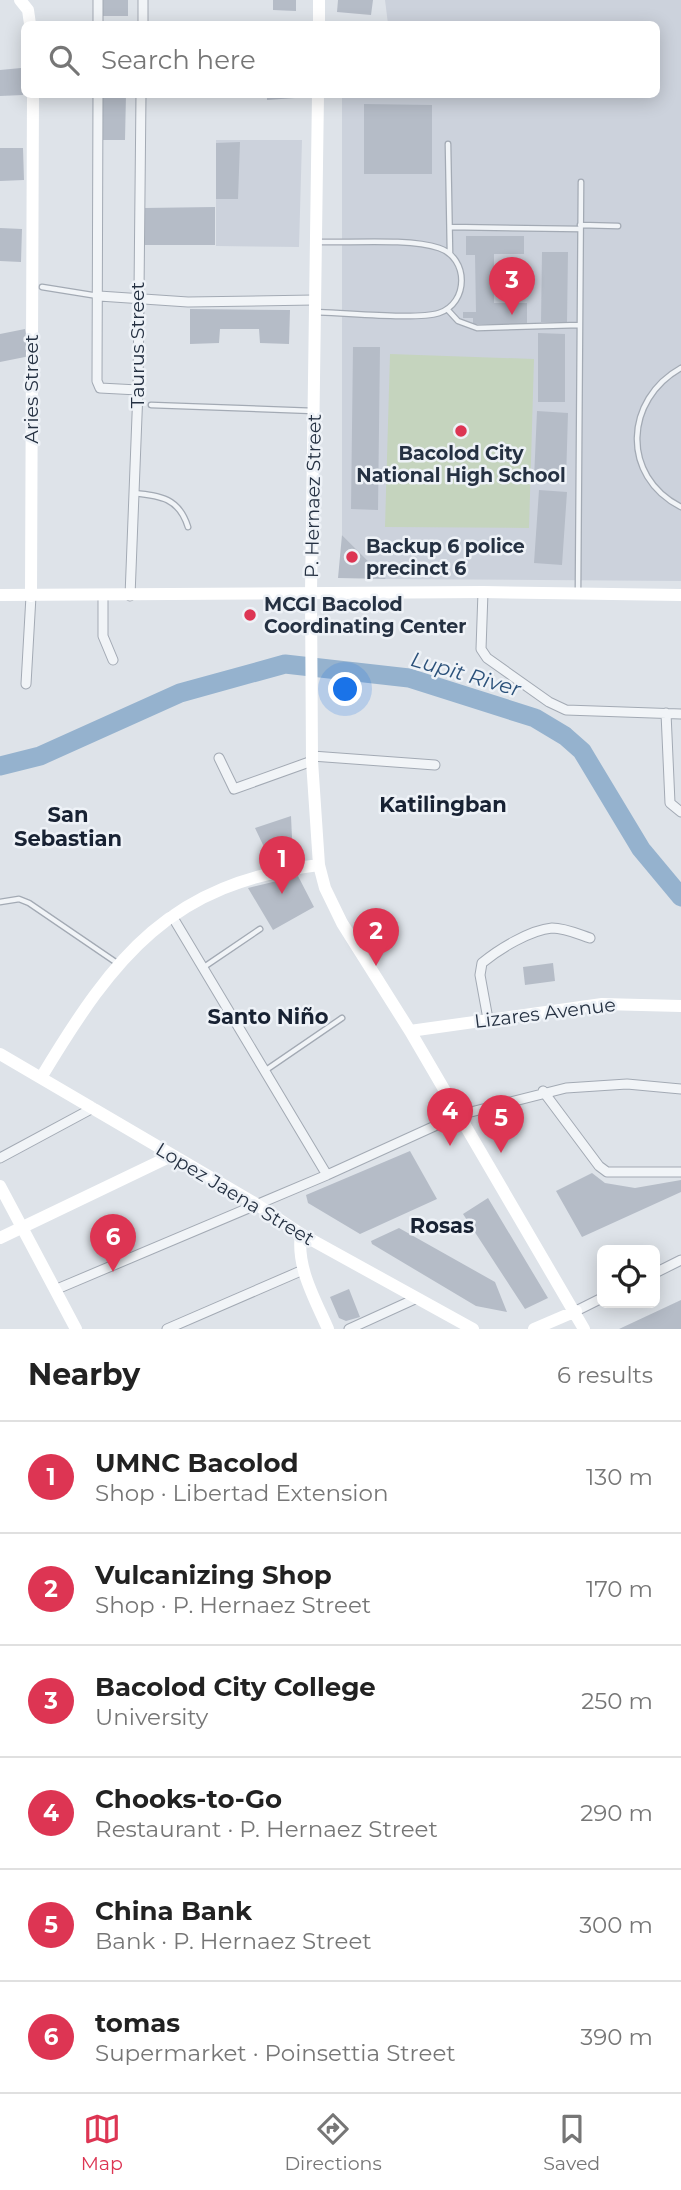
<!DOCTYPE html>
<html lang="en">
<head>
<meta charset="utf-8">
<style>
	:root { --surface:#fff; --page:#f6f6f6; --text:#222; --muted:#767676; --line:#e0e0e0; --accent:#dd3553 }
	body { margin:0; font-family:Montserrat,sans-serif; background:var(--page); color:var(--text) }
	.controls { position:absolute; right:21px; bottom:21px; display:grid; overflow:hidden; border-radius:10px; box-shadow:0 4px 18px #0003 }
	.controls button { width:63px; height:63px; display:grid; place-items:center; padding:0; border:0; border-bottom:2px solid var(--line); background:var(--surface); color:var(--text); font:35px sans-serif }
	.you { position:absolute; left:346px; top:690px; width:24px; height:24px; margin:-18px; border:5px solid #fff; border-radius:50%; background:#1a73e8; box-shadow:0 0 0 10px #1a73e833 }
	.badge { display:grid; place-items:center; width:46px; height:46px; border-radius:50%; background:var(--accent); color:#fff; font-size:23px; font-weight:700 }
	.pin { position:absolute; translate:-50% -58px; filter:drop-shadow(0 2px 4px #0008) }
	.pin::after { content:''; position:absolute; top:37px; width:24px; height:21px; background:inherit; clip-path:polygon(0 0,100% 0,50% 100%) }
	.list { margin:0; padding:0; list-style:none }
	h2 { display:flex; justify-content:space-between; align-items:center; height:91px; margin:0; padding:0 28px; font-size:30px }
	h2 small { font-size:23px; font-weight:400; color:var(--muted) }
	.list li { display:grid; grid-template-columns:46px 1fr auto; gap:21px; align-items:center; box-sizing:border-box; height:112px; padding:0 28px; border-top:2px solid var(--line) }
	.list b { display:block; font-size:26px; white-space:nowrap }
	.list p { margin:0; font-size:23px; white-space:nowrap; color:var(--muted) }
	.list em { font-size:23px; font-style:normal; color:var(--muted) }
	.icon { flex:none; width:38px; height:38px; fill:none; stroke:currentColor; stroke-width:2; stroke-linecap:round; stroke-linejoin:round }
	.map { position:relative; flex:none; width:681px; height:1329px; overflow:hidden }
	.search { position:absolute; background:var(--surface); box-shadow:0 4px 18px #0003; left:21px; right:21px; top:21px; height:77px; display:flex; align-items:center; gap:18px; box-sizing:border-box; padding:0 24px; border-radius:10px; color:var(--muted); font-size:26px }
	.sheet { height:763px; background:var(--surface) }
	nav { display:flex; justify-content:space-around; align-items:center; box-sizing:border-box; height:98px; border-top:2px solid var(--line); background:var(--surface); font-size:19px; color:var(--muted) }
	nav a { display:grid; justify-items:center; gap:4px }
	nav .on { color:var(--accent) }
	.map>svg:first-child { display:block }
</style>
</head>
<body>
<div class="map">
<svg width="681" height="1329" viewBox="0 0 681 1329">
	<rect width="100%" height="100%" fill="#dee3e9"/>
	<path fill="#ccd2dc" d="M385,0H681V581L386,579L342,535V95L656,94V24H388Z
		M216,140H302L299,247L216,246Z"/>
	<path fill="#c5d4be" d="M390,354L534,359L529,528L385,527Z"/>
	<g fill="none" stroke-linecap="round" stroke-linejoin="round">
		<path stroke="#95b2ce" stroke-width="19" d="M0,766L40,756L180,693L285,664L409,678L535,718L565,736L582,751L641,849L681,897"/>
	</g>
	<path fill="#b5bcc7" d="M103,0H128V16H103Z
		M273,0H296V11L273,10Z
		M338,0H373L371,15L337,12Z
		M21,68L23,95L0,96V70Z
		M101,94H126L125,140H100Z
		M267,94H295V98L267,100Z
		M364,104L432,105V174H364Z
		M240,142L238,199H216V143Z
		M0,148H23L24,180L0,181Z
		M215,207V245H145L144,208Z
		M0,228L22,229L21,262L0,261Z
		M466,236H524V254H494V303H527V324H473V318H463V312H476L475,255H466Z
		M542,252H568L567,322H541Z
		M190,309L290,310L289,344L260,343L259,329H220L219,343L190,344Z
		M25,329L30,356L0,362V334Z
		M538,333L565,334V402H538Z
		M353,347H380L378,510L351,509Z
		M537,411L568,413L566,480L534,479Z
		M539,490L567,492L562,565L534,563Z
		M342,535L386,579L338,578Z
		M291,816L292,838L283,847H264L255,828Z
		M298,876L314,907L273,930L248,888Z
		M553,963L555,981L525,985L523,967Z
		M410,1151L437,1199L360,1234L308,1203L306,1195Z
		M592,1173L605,1183L635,1188L681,1180V1192L582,1237L556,1191Z
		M488,1198L548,1298L525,1309L463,1214Z
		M399,1228L495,1282L507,1312L476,1306L372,1244L371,1241Z
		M349,1289L360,1317L346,1321L339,1318L330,1297Z
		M681,1300V1329H619Z"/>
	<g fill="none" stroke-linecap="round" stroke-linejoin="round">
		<defs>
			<path id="lane" d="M448,144L450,254
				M580,225L618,226
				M450,227L580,229
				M42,287L98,296
				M447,309L458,321L477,328L579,325
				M316,312C343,313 417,320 439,313C469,303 469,258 439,248C409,238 350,243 316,242
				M681,368C625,399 620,476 681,507
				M151,405L314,411
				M134,493C161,496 179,498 188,527
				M578,593L581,182
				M0,902L19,899L29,903L117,963
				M204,967L260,929
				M266,1070L342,1018"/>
			<path id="street" d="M98,0V24
				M143,24V0
				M98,94L97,381L100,388L138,390
				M99,296L188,302L314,300
				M483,592L481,649L487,658L549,702L566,710L681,714
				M103,595V636L113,660
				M130,596L138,390L141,94
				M26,684L31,596
				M666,713L670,803L681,812
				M312,756L435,765
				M219,758L234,789L312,761
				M172,916L327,1175
				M488,1019L480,975L482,963C499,949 530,930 552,928C565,928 578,934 590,938
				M543,1091L599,1166L607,1172H681
				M0,1158L93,1108
				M655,1273L681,1260
				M57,1289L327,1175L459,1115L566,1088L627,1084L681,1089
				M576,1311L602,1298
				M167,1329L303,1270
				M349,1329L415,1299"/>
		</defs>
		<use href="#lane" stroke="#a3aab4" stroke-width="7"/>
		<use href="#street" stroke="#a3aab4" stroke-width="11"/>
		<use href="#lane" stroke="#f1f4f7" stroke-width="4.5"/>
		<use href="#street" stroke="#f1f4f7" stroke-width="9"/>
		<path stroke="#fff" stroke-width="12" d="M20,0L28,10L30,24
			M319,24V0
			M318,94L311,593L312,761L319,865L325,888L342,923L410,1031L584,1329
			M0,595L483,592L681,595
			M31,596L33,94
			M410,1031L602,1004L681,1006
			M0,1054L256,1204L301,1234L473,1329
			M42,1076C115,955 170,883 319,865
			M0,1186L76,1329
			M301,1234C296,1267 315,1299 328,1329
			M0,1238L171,1156
			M534,1329L576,1311"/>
	</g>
	<g fill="#dd3553" stroke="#eef2f7" stroke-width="2.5">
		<circle cx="461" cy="431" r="7"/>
		<circle cx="352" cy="557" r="7"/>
		<circle cx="250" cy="615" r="7"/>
	</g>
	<g text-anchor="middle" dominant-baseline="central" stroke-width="5" stroke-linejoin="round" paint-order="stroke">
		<g font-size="19" fill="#253142" stroke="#eef2f7">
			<text transform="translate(137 345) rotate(-90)">Taurus Street</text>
			<text transform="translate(31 389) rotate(-90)">Aries Street</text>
			<text transform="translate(313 496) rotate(-89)">P. Hernaez Street</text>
			<text transform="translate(545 1013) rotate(-7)">Lizares Avenue</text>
			<text transform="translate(235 1194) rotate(31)">Lopez Jaena Street</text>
		</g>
		<g font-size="19" font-weight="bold" fill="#253142" stroke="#eef2f7" text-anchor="start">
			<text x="461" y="453" text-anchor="middle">Bacolod City<tspan x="461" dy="22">National High School</tspan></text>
			<text x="366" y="546">Backup 6 police<tspan x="366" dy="22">precinct 6</tspan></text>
			<text x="264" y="604">MCGI Bacolod<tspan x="264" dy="22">Coordinating Center</tspan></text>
		</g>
		<g font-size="21" font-style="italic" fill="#2b517a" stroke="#eef2f7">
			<text transform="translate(466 674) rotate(16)">Lupit River</text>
		</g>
		<g font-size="21" font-weight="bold" fill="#182233" stroke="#eef2f7">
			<text x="443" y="804">Katilingban</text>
			<text x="68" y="814">San<tspan x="68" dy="24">Sebastian</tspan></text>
			<text x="268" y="1016">Santo Niño</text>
			<text x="442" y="1225">Rosas</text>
		</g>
	</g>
</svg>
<div class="controls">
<button><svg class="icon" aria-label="locate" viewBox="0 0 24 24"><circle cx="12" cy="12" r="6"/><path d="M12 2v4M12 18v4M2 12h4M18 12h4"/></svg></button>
</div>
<div class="you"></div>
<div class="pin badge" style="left:282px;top:894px">1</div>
<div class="pin badge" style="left:376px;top:966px">2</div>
<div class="pin badge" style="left:512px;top:315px">3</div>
<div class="pin badge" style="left:450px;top:1146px">4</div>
<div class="pin badge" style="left:501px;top:1153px">5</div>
<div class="pin badge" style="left:113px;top:1272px">6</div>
<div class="search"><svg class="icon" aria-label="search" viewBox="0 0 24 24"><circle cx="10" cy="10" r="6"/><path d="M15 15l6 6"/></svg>Search here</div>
</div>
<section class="sheet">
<h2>Nearby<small>6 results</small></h2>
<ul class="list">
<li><span class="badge">1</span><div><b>UMNC Bacolod</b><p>Shop · Libertad Extension</p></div><em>130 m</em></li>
<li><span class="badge">2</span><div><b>Vulcanizing Shop</b><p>Shop · P. Hernaez Street</p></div><em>170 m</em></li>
<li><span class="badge">3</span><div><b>Bacolod City College</b><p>University</p></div><em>250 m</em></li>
<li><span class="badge">4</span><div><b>Chooks-to-Go</b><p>Restaurant · P. Hernaez Street</p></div><em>290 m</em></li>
<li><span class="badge">5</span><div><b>China Bank</b><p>Bank · P. Hernaez Street</p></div><em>300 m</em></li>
<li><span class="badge">6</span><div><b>tomas</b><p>Supermarket · Poinsettia Street</p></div><em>390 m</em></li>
</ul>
</section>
<nav>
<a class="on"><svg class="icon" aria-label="map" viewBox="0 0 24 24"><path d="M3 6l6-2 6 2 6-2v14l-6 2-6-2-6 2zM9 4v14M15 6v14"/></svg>Map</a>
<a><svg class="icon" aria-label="directions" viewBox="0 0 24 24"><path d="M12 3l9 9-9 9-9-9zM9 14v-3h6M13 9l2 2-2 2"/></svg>Directions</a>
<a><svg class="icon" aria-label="saved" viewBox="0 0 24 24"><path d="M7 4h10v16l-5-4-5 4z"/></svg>Saved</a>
</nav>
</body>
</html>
